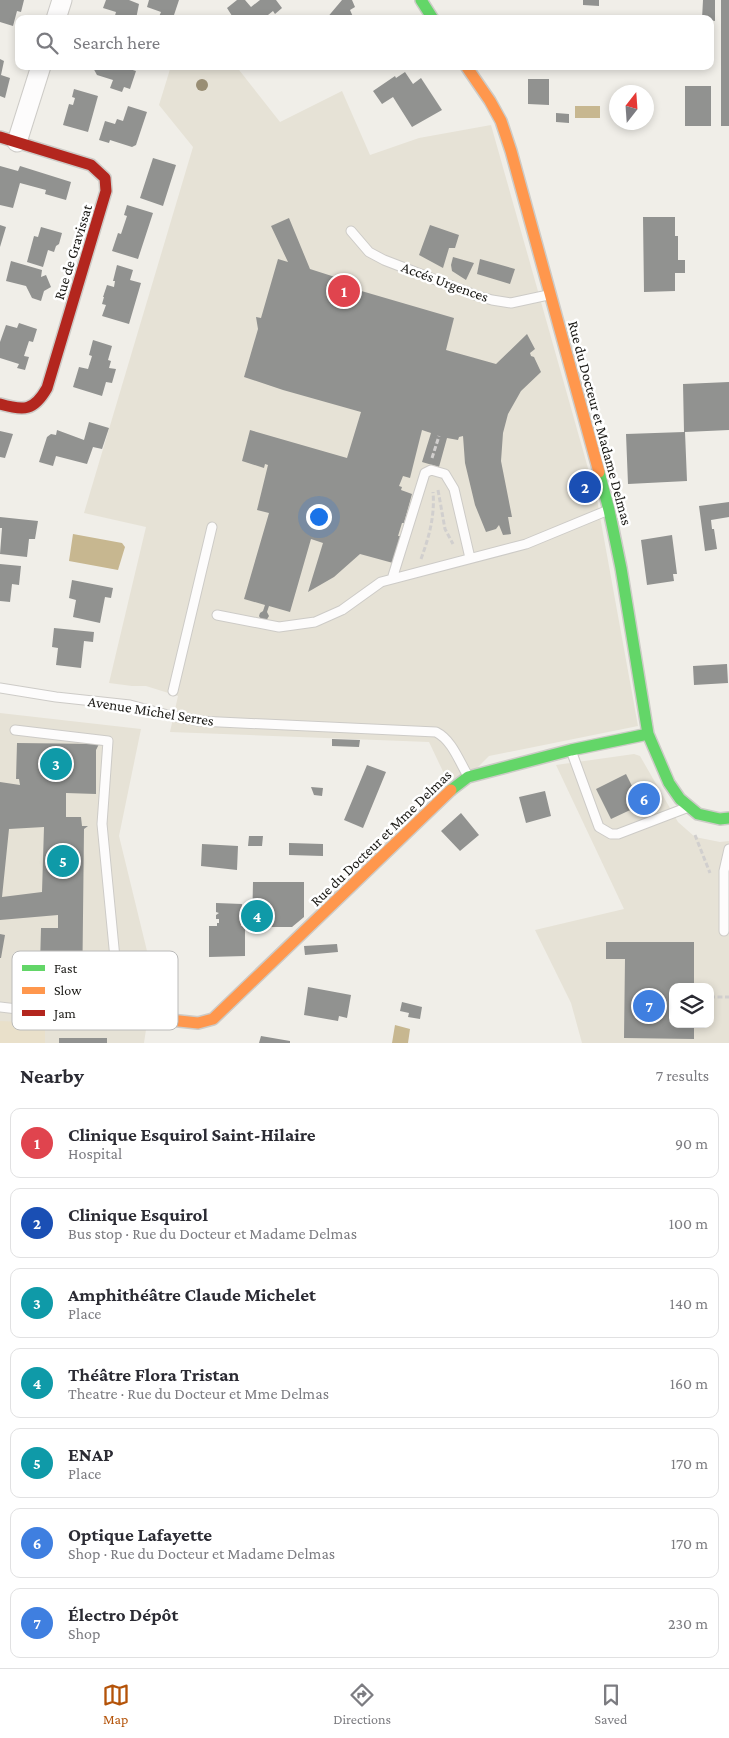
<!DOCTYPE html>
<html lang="en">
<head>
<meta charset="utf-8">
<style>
	:root { --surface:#fff; --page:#f7f7f7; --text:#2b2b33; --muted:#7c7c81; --line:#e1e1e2; --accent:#b45309 }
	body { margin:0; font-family:"Crimson Pro",serif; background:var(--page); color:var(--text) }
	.controls { position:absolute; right:15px; bottom:15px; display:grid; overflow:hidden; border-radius:10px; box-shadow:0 2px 8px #0003 }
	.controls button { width:45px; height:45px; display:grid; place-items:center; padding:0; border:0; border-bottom:1px solid var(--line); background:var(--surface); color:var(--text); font:25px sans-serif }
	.compass { position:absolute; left:609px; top:85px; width:45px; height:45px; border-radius:50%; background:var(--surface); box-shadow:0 2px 8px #0003; rotate:17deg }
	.you { position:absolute; left:318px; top:516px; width:18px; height:18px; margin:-12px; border:4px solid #fff; border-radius:50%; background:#1a73e8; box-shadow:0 0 0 8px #1a73e833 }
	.badge { display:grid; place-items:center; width:32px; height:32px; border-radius:50%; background:var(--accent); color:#fff; font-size:16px; font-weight:700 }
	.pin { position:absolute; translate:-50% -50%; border:2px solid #fff; box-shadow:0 1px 5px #0006 }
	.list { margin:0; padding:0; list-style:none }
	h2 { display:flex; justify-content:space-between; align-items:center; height:65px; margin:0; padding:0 20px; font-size:21px }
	h2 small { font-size:16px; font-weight:400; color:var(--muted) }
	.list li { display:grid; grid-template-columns:32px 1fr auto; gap:15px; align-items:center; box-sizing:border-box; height:70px; margin:0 10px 10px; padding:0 10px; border:1px solid var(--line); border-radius:10px }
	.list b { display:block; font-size:19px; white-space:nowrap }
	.list p { margin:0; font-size:16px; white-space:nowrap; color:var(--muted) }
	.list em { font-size:16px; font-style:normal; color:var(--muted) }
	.icon { flex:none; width:28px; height:28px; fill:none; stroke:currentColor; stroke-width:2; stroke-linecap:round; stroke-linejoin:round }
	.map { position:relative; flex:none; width:729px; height:1043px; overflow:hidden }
	.search { position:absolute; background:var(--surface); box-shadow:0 2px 8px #0003; left:15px; right:15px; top:15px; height:55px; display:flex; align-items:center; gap:12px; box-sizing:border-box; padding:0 18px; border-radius:10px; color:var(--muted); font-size:19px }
	.sheet { height:625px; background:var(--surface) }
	nav { display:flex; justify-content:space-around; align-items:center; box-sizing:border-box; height:70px; border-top:1px solid var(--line); background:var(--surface); font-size:14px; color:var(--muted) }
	nav a { display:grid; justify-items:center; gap:2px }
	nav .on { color:var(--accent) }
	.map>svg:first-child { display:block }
</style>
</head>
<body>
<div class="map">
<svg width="729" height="1043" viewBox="0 0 729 1043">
	<rect width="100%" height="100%" fill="#f0eee8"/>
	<path fill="#e6e2d6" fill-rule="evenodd" d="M171,66H236L280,122L342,91L370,155L419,138L491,125L597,500L638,726L489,756L468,777L448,782L429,742L170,732L178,696L146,686H132L109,683L146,527L84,513L193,147L159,105Z
		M0,713L141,729L119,836L156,988L154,1001L147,1023L144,1043H0Z
		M634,754L640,756L678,822L695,837L720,842L729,841V1043H582L571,1003L535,930L624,909L556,765ZM673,987H710V1024H673Z"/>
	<path fill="#e9e0ca" d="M0,1021L45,1023V1043H0Z"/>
	<path fill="#c7b790" d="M575,106H600V118H575Z
		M73,534L122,543L125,547L118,570L69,561Z
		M395,1025L410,1029L408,1043H392Z"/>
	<path fill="#919290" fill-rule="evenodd" d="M0,0H24L21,12L17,11L13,26L0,22Z
		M106,0H129L139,4L136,19H114L116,12L103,8Z
		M149,0H179L174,15H172L171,19H158L161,12L147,7Z
		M237,0H245L251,7L260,0H276L282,8L275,14L273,11L263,19H234L227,8Z
		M342,0H352L355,7L350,10L354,19H326Z
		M583,0H599V6L583,5Z
		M703,0H715V21L702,19Z
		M721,0H729V126H721Z
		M0,59L4,61L1,75L10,78L5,98L0,96Z
		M92,66H120L136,71L130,89L124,87L122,92L110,88L113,80L97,75Z
		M405,72L413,84L421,78L442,110L412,127L393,97L382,104L373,91L395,76L396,78Z
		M528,79H549V105L528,104Z
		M685,86H711V126H685Z
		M74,89L98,96L88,132L63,125L69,104L73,105L75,98L72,97Z
		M128,106L147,112L136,145L132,147L110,140L109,143L99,140L105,121L115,124L117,119L123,121Z
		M556,113L569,114V123L556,122Z
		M153,158L176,165L163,206L140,198Z
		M0,166L18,171L20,166L71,182L66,200L45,194L46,190L20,183L13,208L0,205Z
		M127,205L153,213L138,259L112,251L118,233L121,234L127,216L124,215Z
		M643,217H675V236H678V260H685V273H675V291L644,292Z
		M289,218L310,269L360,285L358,290L454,318L446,350L496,364L527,334L535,349L530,353L531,356L534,357L541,372L521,391L508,414L503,433L501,461L512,517H508L511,534L503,535L499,525L496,529L486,532L475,505L465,463L463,436L459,437L458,440L447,438L439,467L422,462L431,433L422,430L410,478L403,476L399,486L402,487L401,490L412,494L404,523H402L398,536H401L393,563L360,554L334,577L308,592L323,543L311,539L290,612L269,606L267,612L269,616L266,621L261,620L259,616L260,613L263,611L265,605L244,599L269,513L257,510L268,465L265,464L264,468L242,461L250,430L347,458L361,412L283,390L244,377L258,329L256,317L261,318L278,259L288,262L271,226Z
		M0,225L6,227L0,247Z
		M430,225L459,235L455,248H449L443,268L419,255Z
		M41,227L62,233L59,244L56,246L54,252L48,250L43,267L27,262L34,236L38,237Z
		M453,257L474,263L466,280L452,271L451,265Z
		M480,259L515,269L510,284L477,274Z
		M11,261L42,270L41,277L46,275L51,287L44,291L41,301L32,298L26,286L6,281Z
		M117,265L133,270L130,280L141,283L129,324L102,316L106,305L102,304L104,297H103L107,285L114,287L115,281H113Z
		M19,323L37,329L33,342L29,341L24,356L29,357L25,370L17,368L19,364L0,358V342L6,325L17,328Z
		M93,340L112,346L108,360L111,361L109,368L116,369L112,383L106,382L102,396L73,387L79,367L88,369L92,356L89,355Z
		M729,382V430L685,432L687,481L628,484L626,434L684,432L683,384Z
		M89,422L109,428L102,449L93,447L87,464L56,456L53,466L39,462L47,437L51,434L56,435L57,430L84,440Z
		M0,431L13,434L5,458L0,457Z
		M729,502V517L711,520L712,529H714L717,549L705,551L699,506Z
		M0,517L38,521L35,539H29L27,557L0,554L2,528H0Z
		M672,535L677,574H673L674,581L647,585L641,540Z
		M0,564L21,566L19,585L12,584L10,602L0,601Z
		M72,580L113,588L111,598L105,597L100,623L73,617L76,600L69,598Z
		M54,628L94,632L93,642L84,641L81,668L56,665L58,648L52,647Z
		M727,664L728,683L694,685L693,666Z
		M332,739L360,740L359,747L332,746Z
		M17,743L99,744L96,750V794L66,793V817H81L82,826H88L84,829L82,1002L39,1001L41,928H58V915L0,920V782L20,785L19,779H16ZM44,827L42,892L2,897L9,829Z
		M367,765L386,772L363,828L344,820Z
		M626,774L637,796H639L643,804L611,819L596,789Z
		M311,787L323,788L322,796L314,795Z
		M545,791L551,816L526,823L519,797Z
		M461,813L479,835L460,851L441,831Z
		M249,836H263L262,846H248Z
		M289,843L323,844V856L289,855Z
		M202,844L238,846L237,870L201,866Z
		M253,882H304V917L292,927H252Z
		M216,903L242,904L241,926H245V956L209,957V926H217V923H219V919H216V915L219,913L216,912Z
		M0,934L5,935L1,958H0Z
		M606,942H694V987H673V1024H694V1039L624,1038L625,959H606Z
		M337,944L338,952L305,955L304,946Z
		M308,987L351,995L347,1018L339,1016L338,1021L304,1015Z
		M402,1002L422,1007L420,1019L408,1017L409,1013L400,1011Z
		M261,1036L290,1041V1043H259Z
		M59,1038H107V1043H59Z"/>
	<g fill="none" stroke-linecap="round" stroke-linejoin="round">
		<defs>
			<path id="lane" d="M351,231L369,252L384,260L475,295L492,300L511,303L548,295
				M392,579L425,473L431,470L445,474L454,489L470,558
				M217,615L279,627L315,622L342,610L381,582L526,544L606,511
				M0,688L56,697L130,705L168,715L199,721L436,732C452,740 459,761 468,776
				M173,691L212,527
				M572,753L599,827L611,834H618L686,808
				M724,931V871L729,849
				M0,1007L103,1019L110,1017L114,1005L117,979L102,824L108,741L15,730"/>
			<path id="street" d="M56,19L62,0
				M17,142L41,66"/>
			<path id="fast" d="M421,0L433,19
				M599,472L609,510L621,568L648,734L669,783L680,799L698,814L720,819L729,818
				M451,790L468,777L571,750L648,734"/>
			<path id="slow" d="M466,66L490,101L501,121L511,151L599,472
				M170,1020L198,1023L213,1019L451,790"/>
			<path id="jam" d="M0,137L91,165L105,178L106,191L47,388C34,411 24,411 0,404"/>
		</defs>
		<use href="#lane" stroke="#cdcbc7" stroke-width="11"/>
		<use href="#street" stroke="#cdcbc7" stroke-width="21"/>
		<use href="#fast" stroke="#cdcbc7" stroke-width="14"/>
		<use href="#slow" stroke="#cdcbc7" stroke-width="14"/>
		<use href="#jam" stroke="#cdcbc7" stroke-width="14"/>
		<path stroke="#d1cfce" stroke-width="3" stroke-dasharray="5 2.5" stroke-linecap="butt" d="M432,458L439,436
			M438,490L445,529L453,544
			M421,559C429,537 435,516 433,492
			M695,835L710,873
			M710,997H729"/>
		<use href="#lane" stroke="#fdfcfc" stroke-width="9"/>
		<use href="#street" stroke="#fdfcfc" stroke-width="19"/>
		<use href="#fast" stroke="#63d668" stroke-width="11"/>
		<use href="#slow" stroke="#ff974d" stroke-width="11"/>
		<use href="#jam" stroke="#b3261e" stroke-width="11"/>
	</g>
	<circle fill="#998e74" cx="202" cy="85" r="6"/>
	<g text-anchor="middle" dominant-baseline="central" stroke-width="5" stroke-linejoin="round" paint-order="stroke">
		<g font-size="15" fill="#1a1915" stroke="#fff">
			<text transform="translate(73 252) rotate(-73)">Rue de Gravissat</text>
			<text transform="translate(445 282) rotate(20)">Accés Urgences</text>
			<text transform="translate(600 423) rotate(75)">Rue du Docteur et Madame Delmas</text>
			<text transform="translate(151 711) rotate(9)">Avenue Michel Serres</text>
			<text transform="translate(381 838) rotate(-44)">Rue du Docteur et Mme Delmas</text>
		</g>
	</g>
	<rect x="12" y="951" width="166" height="79" rx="8" fill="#fff" stroke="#babab9" stroke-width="1"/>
	<rect x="22" y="965" width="23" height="6" fill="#63d668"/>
	<rect x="22" y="987" width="23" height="7" fill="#ff974d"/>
	<rect x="22" y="1010" width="23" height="6" fill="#b3261e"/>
	<g font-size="14" fill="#1a1915">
		<text x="54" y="973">Fast</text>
		<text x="54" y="995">Slow</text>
		<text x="54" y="1018">Jam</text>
	</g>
</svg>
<div class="controls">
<button><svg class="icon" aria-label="layers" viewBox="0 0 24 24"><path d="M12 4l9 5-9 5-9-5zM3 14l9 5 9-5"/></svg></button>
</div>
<svg class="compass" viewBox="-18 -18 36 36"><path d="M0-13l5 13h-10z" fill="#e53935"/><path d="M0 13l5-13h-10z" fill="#7c7c81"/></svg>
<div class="you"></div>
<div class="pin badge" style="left:344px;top:291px;background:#e0444e">1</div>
<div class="pin badge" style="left:585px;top:487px;background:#1a4fb4">2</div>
<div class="pin badge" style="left:56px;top:764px;background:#0f9aa8">3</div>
<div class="pin badge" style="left:257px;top:916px;background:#0f9aa8">4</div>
<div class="pin badge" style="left:63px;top:861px;background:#0f9aa8">5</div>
<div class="pin badge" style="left:644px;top:799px;background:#3f7fe0">6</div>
<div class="pin badge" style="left:649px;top:1006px;background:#3f7fe0">7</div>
<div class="search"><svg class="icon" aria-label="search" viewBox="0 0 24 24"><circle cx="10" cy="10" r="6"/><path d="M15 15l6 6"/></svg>Search here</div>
</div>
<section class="sheet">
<h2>Nearby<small>7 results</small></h2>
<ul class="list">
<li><span class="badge" style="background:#e0444e">1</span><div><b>Clinique Esquirol Saint-Hilaire</b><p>Hospital</p></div><em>90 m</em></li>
<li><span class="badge" style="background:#1a4fb4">2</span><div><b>Clinique Esquirol</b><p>Bus stop · Rue du Docteur et Madame Delmas</p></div><em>100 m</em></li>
<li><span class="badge" style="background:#0f9aa8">3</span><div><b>Amphithéâtre Claude Michelet</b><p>Place</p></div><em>140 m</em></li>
<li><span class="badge" style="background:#0f9aa8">4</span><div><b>Théâtre Flora Tristan</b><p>Theatre · Rue du Docteur et Mme Delmas</p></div><em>160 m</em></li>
<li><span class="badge" style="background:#0f9aa8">5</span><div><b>ENAP</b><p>Place</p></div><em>170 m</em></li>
<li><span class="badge" style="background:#3f7fe0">6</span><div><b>Optique Lafayette</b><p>Shop · Rue du Docteur et Madame Delmas</p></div><em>170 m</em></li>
<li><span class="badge" style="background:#3f7fe0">7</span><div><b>Électro Dépôt</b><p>Shop</p></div><em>230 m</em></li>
</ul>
</section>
<nav>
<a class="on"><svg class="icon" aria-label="map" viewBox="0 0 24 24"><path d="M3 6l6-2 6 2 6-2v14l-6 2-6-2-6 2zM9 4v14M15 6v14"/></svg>Map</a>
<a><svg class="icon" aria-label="directions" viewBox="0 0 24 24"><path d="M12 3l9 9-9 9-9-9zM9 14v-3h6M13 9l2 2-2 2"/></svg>Directions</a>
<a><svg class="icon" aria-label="saved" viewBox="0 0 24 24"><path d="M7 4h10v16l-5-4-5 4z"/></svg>Saved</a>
</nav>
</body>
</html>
